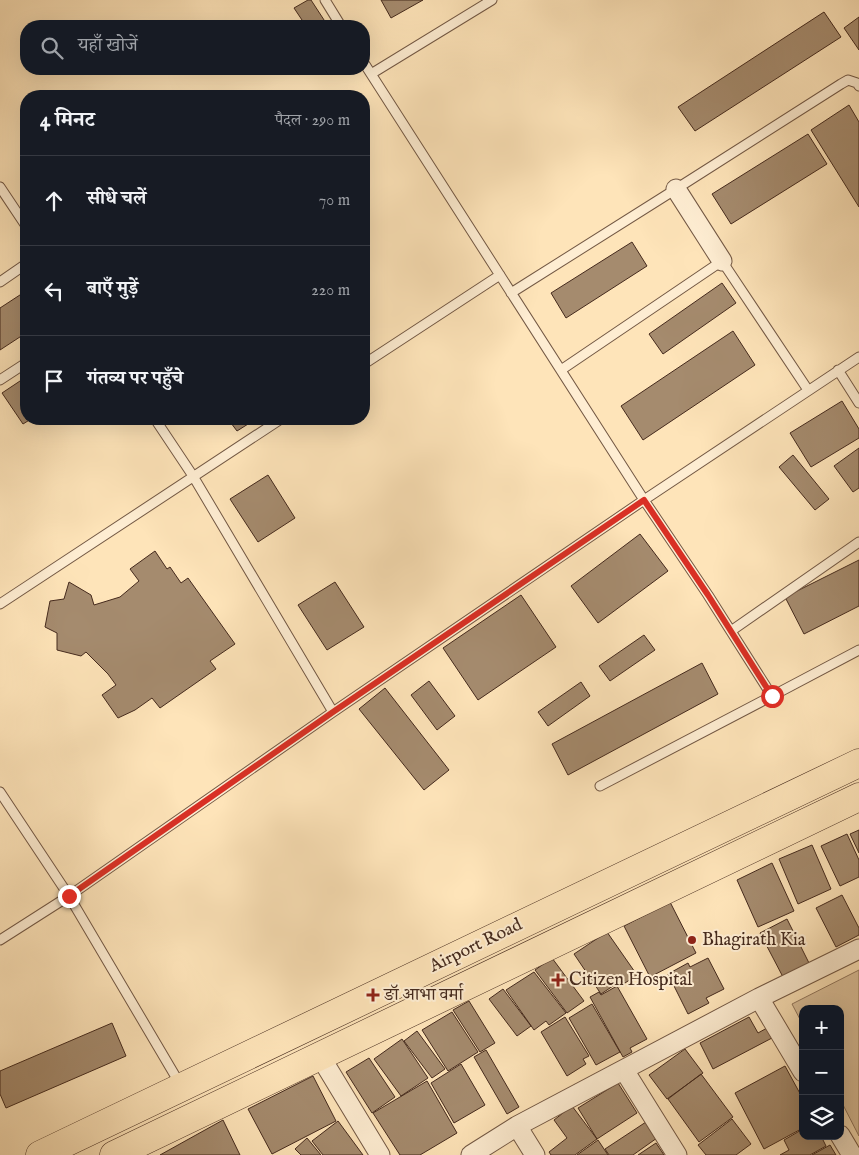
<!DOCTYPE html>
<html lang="hi">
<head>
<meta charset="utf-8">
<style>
	:root { --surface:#171b24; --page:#242831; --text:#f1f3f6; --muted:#9ea1a6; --line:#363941 }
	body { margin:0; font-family:"IM FELL English","Noto Serif Devanagari",serif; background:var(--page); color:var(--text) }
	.controls { position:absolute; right:15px; bottom:15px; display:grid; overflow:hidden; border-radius:10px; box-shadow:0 5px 20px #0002 }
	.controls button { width:45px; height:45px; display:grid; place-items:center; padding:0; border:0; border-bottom:1px solid var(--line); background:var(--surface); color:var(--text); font:25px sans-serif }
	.stop { position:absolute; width:15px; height:15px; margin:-11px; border:4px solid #d93025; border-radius:50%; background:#fff }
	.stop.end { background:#d93025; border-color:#fff; box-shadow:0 1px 5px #0008 }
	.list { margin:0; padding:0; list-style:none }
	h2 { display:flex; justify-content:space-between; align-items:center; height:65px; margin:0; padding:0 20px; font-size:21px }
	h2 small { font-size:16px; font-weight:400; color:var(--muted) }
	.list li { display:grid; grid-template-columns:32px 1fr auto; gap:15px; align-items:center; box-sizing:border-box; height:90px; padding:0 20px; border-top:1px solid var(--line) }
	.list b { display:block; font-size:19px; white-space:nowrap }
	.list em { font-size:16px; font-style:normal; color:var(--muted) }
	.icon { flex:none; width:28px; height:28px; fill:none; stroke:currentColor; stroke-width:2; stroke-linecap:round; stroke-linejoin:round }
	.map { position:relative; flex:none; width:859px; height:1155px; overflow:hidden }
	.search { position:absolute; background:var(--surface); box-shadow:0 5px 20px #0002; left:20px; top:20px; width:350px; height:55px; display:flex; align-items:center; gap:12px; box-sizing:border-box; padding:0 18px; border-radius:20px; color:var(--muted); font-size:19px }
	.panel { position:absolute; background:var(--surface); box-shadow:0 5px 20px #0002; left:20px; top:90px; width:350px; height:335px; border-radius:20px }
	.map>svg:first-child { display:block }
</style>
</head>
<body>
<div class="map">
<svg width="859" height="1155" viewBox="0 0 859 1155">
	<rect width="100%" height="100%" fill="#fee4b9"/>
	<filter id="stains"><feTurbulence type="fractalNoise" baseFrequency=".004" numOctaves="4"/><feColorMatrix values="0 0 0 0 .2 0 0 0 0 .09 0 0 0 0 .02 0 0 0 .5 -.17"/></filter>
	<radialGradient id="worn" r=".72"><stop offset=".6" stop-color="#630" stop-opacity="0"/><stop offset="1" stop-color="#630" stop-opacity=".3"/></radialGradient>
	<path fill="#dfc49e" stroke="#92775e" d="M859,970V1136L840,1099V1009H803V1025L792,1004Z"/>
	<path fill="#a58b6e" stroke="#452a1d" d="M308,0H311L328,26H306L294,8Z
		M381,0H423L391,18Z
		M824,12L841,37L695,131L678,107Z
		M859,17V50L844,28Z
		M849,105L859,122V207L811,130Z
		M808,134L827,164L731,224L712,194Z
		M632,242L647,266L566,318L551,293Z
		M722,283L736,303L663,354L649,334Z
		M26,291V333L0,350V308Z
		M733,331L755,365L643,440L621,406Z
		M26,377V419H31L23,424L2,393Z
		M842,401L859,429V438L811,467L790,433Z
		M228,419H256L237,431Z
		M859,448V488L853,492L834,466Z
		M793,455L829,499L815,510L779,467Z
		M268,475L295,518L258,542L230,499Z
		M640,534L668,571L598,623L571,586Z
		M155,551L167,569L170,567L181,583L188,578L235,644L210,661L216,669L160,708L152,698L135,710L118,718L102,695L116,685L108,674L86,652L81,656L57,650V633L45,627L50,601L64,599L69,582L91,595L94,605L120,597L139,581L130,569Z
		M859,560V606L804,634L785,597Z
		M335,582L364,627L327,650L298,605Z
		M521,595L556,647L478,700L443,648Z
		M644,635L655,650L610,681L599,666Z
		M702,663L718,694L568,775L552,744Z
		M429,681L455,716L437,730L411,695Z
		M581,682L590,696L548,726L538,712Z
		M385,688L449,770L424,790L359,709Z
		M859,830V853L850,834Z
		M847,834L859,860V877L840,886L821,846Z
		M812,845L831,889L798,904L779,859Z
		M772,863L794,911L758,927L737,880Z
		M842,895L859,928V935L836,947L816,908Z
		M670,902L696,953L650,977L624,926Z
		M787,919L809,963L783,977L760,933Z
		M607,932L637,975L619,987L616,984L601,994L574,954Z
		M552,958L584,1001L567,1013L535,970Z
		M708,958L724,989L706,998L709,1003L688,1014L668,974L688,963L690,967Z
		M534,972L566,1013L549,1025L546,1021L534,1030L506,990Z
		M617,986L647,1039L630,1048L632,1052L623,1057L590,997L599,992L601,995Z
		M503,989L531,1026L517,1036L489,999Z
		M469,1001L495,1043L480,1052L453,1010Z
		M592,1004L620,1052L596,1065L569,1018Z
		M452,1012L478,1052L448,1071L422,1030Z
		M565,1017L589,1056L583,1059L586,1064L567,1076L541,1032Z
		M749,1017L758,1033L767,1028L772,1038L713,1069L700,1043Z
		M112,1023L126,1056L6,1108L0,1094V1071Z
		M417,1031L445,1069L432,1078L404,1041Z
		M402,1039L428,1078L401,1096L374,1059Z
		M685,1049L703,1073L667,1099L649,1075Z
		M486,1050L519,1107L507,1114L474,1057Z
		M369,1058L395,1097L372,1113L346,1072Z
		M461,1064L485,1105L454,1123L431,1083Z
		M785,1066L803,1099V1128L764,1149L735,1093Z
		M701,1074L733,1117L699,1142L668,1099Z
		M313,1076L336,1121L272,1154L248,1109Z
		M427,1081L457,1133L420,1155H400L373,1113Z
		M618,1083L637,1113L597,1139L578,1108Z
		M572,1106L597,1139L575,1155H551L549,1152L567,1138L554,1120Z
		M732,1119L751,1144L736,1155H706L698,1145Z
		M223,1120L240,1155H160Z
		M338,1121L363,1155H323L312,1141Z
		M646,1122L657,1138L633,1155H609L605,1149Z
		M803,1129V1136H821L826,1146L810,1155H780L789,1150L784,1140Z
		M307,1138L321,1155H301L295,1149Z
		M598,1140L608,1155H577Z
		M656,1143L664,1155H638Z
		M830,1145L836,1155H812Z"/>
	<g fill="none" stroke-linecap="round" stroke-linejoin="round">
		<defs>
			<path id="lane" d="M325,0L341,26
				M364,63L644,500L708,595L772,696L859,650
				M371,74L492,0
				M0,187L26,226
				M0,282L26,264
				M511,293L676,189L841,84L848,80L857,83L859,86
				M364,364L500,275
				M561,370L722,261L808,390
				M838,370L859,403
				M0,380L26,363
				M155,419L193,476L333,712
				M0,604L281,419
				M731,631L859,542
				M600,786L772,696
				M0,792L69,896L0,940
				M180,1084L69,896L333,712L644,500L859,357"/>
			<path id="street" d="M676,189L722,261
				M759,998L803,1072
				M320,1056L380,1155
				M624,1070L677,1155
				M517,1126L535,1155
				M840,1135L852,1155
				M471,1155L517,1126L759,998L859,949"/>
			<path id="primary" d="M40,1155L859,763
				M114,1155L859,797"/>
		</defs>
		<use href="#lane" stroke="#735844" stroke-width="11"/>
		<use href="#street" stroke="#735844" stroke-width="21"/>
		<use href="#primary" stroke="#452a1d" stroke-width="29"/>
		<use href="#lane" stroke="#feedd2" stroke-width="9"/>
		<use href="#street" stroke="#feedd2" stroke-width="19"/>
		<use href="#primary" stroke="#fee4b9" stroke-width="28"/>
	</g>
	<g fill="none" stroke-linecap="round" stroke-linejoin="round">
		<path stroke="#d93025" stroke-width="6" d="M69,896L333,712L644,500L708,595L772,696"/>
	</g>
	<g fill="#8f2418" stroke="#feedd2" stroke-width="2">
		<circle cx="692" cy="940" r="5"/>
		<path d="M555.5 972.5h5v5h5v5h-5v5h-5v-5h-5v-5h5z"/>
		<path d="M370.5 987.5h5v5h5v5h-5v5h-5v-5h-5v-5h5z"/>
	</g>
	<g text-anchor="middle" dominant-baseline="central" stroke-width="4" stroke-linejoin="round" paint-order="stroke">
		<g font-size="18" fill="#452a1d" stroke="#feedd2" text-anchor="start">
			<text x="702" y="940">Bhagirath Kia</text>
			<text x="569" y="980">Citizen Hospital</text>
			<text x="384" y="995">ङॉ आभा वर्मा</text>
		</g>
		<g font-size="18" fill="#452a1d" stroke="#feedd2">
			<text transform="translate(476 946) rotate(-26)">Airport Road</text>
		</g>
	</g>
	<rect width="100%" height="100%" filter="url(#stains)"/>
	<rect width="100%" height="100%" fill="url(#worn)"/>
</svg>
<div class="controls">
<button>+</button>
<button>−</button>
<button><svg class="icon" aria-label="layers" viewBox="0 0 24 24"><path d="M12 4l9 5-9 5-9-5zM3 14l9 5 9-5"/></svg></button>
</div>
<div class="stop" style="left:772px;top:696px"></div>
<div class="stop end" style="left:69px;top:896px"></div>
<div class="search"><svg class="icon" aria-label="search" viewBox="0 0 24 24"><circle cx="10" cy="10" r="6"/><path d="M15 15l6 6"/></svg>यहाँ खोजें</div>
<section class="panel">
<h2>4 मिनट<small>पैदल · 290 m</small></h2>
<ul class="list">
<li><svg class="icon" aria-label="ahead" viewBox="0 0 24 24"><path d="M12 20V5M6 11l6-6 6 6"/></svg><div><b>सीधे चलें</b></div><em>70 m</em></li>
<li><svg class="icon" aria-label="left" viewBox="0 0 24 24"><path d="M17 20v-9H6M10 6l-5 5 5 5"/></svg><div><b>बाएँ मुड़ें</b></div><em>220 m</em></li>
<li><svg class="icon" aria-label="arrive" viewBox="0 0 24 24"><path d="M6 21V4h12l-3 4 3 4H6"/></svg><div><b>गंतव्य पर पहुँचे</b></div></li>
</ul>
</section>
</div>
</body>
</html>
